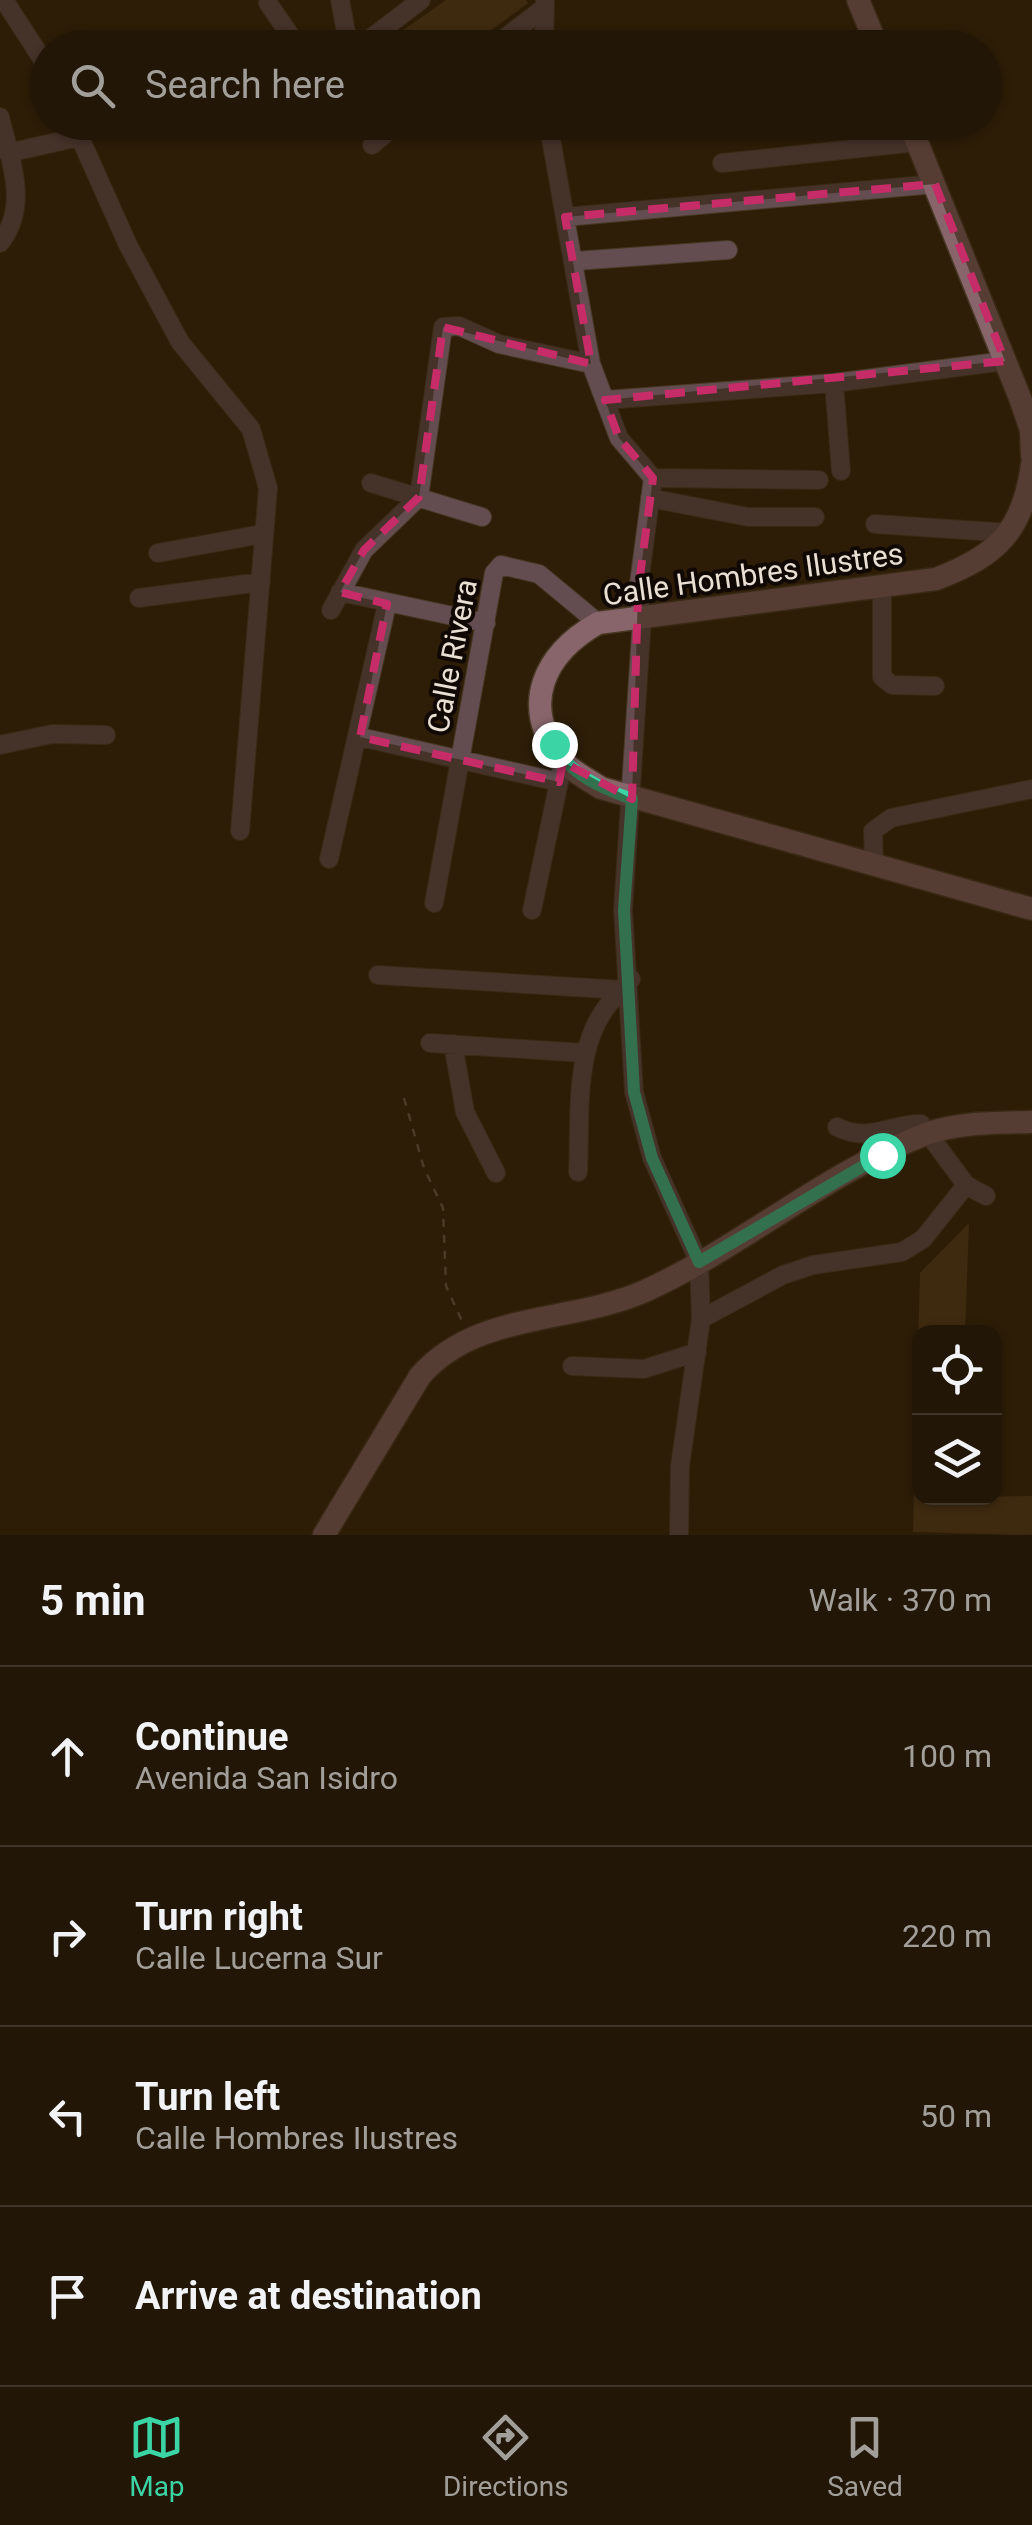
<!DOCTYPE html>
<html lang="en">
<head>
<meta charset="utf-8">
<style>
	:root { --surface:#221606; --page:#2a1f10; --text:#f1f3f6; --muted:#a29f9b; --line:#3f3528; --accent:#3ad4a5 }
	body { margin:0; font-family:Roboto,sans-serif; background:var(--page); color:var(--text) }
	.controls { position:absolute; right:30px; bottom:30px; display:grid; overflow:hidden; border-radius:20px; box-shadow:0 2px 8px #0004 }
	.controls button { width:90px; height:90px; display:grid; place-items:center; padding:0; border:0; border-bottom:2px solid var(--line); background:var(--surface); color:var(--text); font:50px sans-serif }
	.stop { position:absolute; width:30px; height:30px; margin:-22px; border:8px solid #3ad4a5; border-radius:50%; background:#fff }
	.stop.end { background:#3ad4a5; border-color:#fff; box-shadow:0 2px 10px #0008 }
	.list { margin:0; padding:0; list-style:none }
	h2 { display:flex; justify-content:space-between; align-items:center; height:130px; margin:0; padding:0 40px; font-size:42px }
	h2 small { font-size:32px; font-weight:400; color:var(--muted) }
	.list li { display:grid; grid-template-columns:65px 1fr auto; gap:30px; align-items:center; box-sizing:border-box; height:180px; padding:0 40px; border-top:2px solid var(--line) }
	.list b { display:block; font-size:38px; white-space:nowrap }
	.list p { margin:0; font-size:32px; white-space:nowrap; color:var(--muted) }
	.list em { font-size:32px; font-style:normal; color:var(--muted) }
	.icon { flex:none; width:55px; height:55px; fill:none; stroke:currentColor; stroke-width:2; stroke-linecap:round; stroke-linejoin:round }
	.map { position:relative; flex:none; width:1032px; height:1535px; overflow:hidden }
	.search { position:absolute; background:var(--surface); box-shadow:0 2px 8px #0004; left:30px; right:30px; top:30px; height:110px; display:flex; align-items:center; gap:25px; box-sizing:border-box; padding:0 35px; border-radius:55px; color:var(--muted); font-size:38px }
	.sheet { height:850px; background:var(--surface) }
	nav { display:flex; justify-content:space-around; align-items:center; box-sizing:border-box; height:140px; border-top:2px solid var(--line); background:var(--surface); font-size:28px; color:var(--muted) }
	nav a { display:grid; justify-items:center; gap:5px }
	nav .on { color:var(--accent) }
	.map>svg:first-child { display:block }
</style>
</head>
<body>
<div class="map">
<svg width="1032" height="1535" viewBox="0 0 1032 1535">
	<rect width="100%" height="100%" fill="#2e1e08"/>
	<path fill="#533a1a" d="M446,0H526L528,3L468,47H400L392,38Z
		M969,1223L965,1332H920V1498L1032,1496V1535L913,1532L920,1273Z"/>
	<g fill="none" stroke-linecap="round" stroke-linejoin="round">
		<defs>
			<path id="street" d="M4,0L48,68
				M340,0L349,48
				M268,3L299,48
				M358,48L421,0
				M492,48L544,8
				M544,48L545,0
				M0,117C10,159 30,206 0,243
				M73,122L128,245L180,342L251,429L268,488L240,831
				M548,122L591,364L619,438L653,478L638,591L642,618L623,910L634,1092L652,1158L699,1262L701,1319L680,1466L679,1535
				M372,145L399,122
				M8,153L79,137
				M722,163L917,142
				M565,217L935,184
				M575,261L728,250
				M834,383L841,471
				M605,400L834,383L1005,361
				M653,478L819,480
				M371,483L482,517
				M650,498L748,517H815
				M875,524L1010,533
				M158,553L262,534
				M882,586V677L892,685L935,686
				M340,592L486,623
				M139,598L261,582
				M331,610L364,550L419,497L443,327L459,326L499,344L591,364
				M360,737L559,782L563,762
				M0,745L52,734L106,735
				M329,859L387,604
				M874,863L873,831L891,818L1032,789
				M434,903L494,573L501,565L539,574L598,623
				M532,910L559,782
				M378,975L623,990L631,979
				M430,1043L585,1053
				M453,1044L465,1112L496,1173
				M578,1172C581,1113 571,1031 623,990
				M966,1185L986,1196
				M701,1319L783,1275L813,1265L902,1252L923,1239L966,1185L921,1124C889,1124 869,1143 837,1127
				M572,1366L644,1369L697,1352"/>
			<path id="secondary" d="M858,0L878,48
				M909,122L1020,398L1031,430L1032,455
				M1032,465C1023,531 997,556 936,579L598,623C544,654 519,705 562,760C571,771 589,780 601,788L1032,909
				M324,1535L420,1376C477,1311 570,1324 645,1291C742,1247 825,1173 926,1134C958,1122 998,1123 1032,1122"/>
		</defs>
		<use href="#street" stroke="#483924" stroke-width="20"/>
		<use href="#secondary" stroke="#483924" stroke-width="25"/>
		<path stroke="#6d5e4c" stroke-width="2.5" stroke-dasharray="8 8" stroke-linecap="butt" d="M404,1098L424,1168L443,1208L446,1286L462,1321"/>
		<use href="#street" stroke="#634d51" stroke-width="18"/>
		<use href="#secondary" stroke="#87656b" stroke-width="22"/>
	</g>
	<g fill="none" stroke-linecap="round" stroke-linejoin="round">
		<path stroke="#3ad4a5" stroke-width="12" d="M554,744C570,775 601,788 632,799L624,910L634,1092L652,1158L699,1262L882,1155"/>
	</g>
	<path d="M0 0H1032V1535H0ZM935,184L1005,361L605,400L619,438L653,478L638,591L632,799L563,762L559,782L360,737L387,604L340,592L364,550L419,497L443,327L591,364L565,217Z" fill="#2e1e08" fill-opacity=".55" fill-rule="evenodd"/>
	<path fill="none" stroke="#c62c67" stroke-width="8" stroke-dasharray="20 12" stroke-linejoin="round" d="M935,184L1005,361L605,400L619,438L653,478L638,591L632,799L563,762L559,782L360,737L387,604L340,592L364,550L419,497L443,327L591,364L565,217Z"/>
	<g text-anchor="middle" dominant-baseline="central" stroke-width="8" stroke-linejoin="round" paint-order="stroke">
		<g font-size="30" fill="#eadfd3" stroke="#100903">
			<text transform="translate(753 574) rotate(-8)">Calle Hombres Ilustres</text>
			<text transform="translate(452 656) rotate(-79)">Calle Rivera</text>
		</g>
	</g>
</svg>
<div class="controls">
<button><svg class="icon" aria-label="locate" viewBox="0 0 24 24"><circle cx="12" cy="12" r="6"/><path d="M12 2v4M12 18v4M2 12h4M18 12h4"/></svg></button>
<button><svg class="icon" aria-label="layers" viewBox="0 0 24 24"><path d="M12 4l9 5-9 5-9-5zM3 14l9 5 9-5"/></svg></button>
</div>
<div class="stop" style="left:882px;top:1155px"></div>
<div class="stop end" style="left:554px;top:744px"></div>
<div class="search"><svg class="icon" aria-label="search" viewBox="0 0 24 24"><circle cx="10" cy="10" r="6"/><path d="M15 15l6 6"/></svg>Search here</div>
</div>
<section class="sheet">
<h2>5 min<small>Walk · 370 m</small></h2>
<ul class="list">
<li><svg class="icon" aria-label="ahead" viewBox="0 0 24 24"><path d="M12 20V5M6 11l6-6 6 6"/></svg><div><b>Continue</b><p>Avenida San Isidro</p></div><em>100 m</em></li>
<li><svg class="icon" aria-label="right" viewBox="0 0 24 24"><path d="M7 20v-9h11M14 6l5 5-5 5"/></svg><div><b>Turn right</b><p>Calle Lucerna Sur</p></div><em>220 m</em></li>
<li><svg class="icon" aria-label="left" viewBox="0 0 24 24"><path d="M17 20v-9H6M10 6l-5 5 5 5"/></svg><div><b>Turn left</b><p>Calle Hombres Ilustres</p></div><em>50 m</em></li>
<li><svg class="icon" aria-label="arrive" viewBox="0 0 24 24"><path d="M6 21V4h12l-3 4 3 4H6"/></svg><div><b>Arrive at destination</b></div></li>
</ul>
</section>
<nav>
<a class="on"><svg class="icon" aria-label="map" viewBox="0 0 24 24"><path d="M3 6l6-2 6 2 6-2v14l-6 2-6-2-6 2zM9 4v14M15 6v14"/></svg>Map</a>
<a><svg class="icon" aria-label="directions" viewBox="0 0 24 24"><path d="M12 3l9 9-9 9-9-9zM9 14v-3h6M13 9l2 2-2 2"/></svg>Directions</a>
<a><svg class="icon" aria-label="saved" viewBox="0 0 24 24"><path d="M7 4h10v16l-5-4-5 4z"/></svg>Saved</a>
</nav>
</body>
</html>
